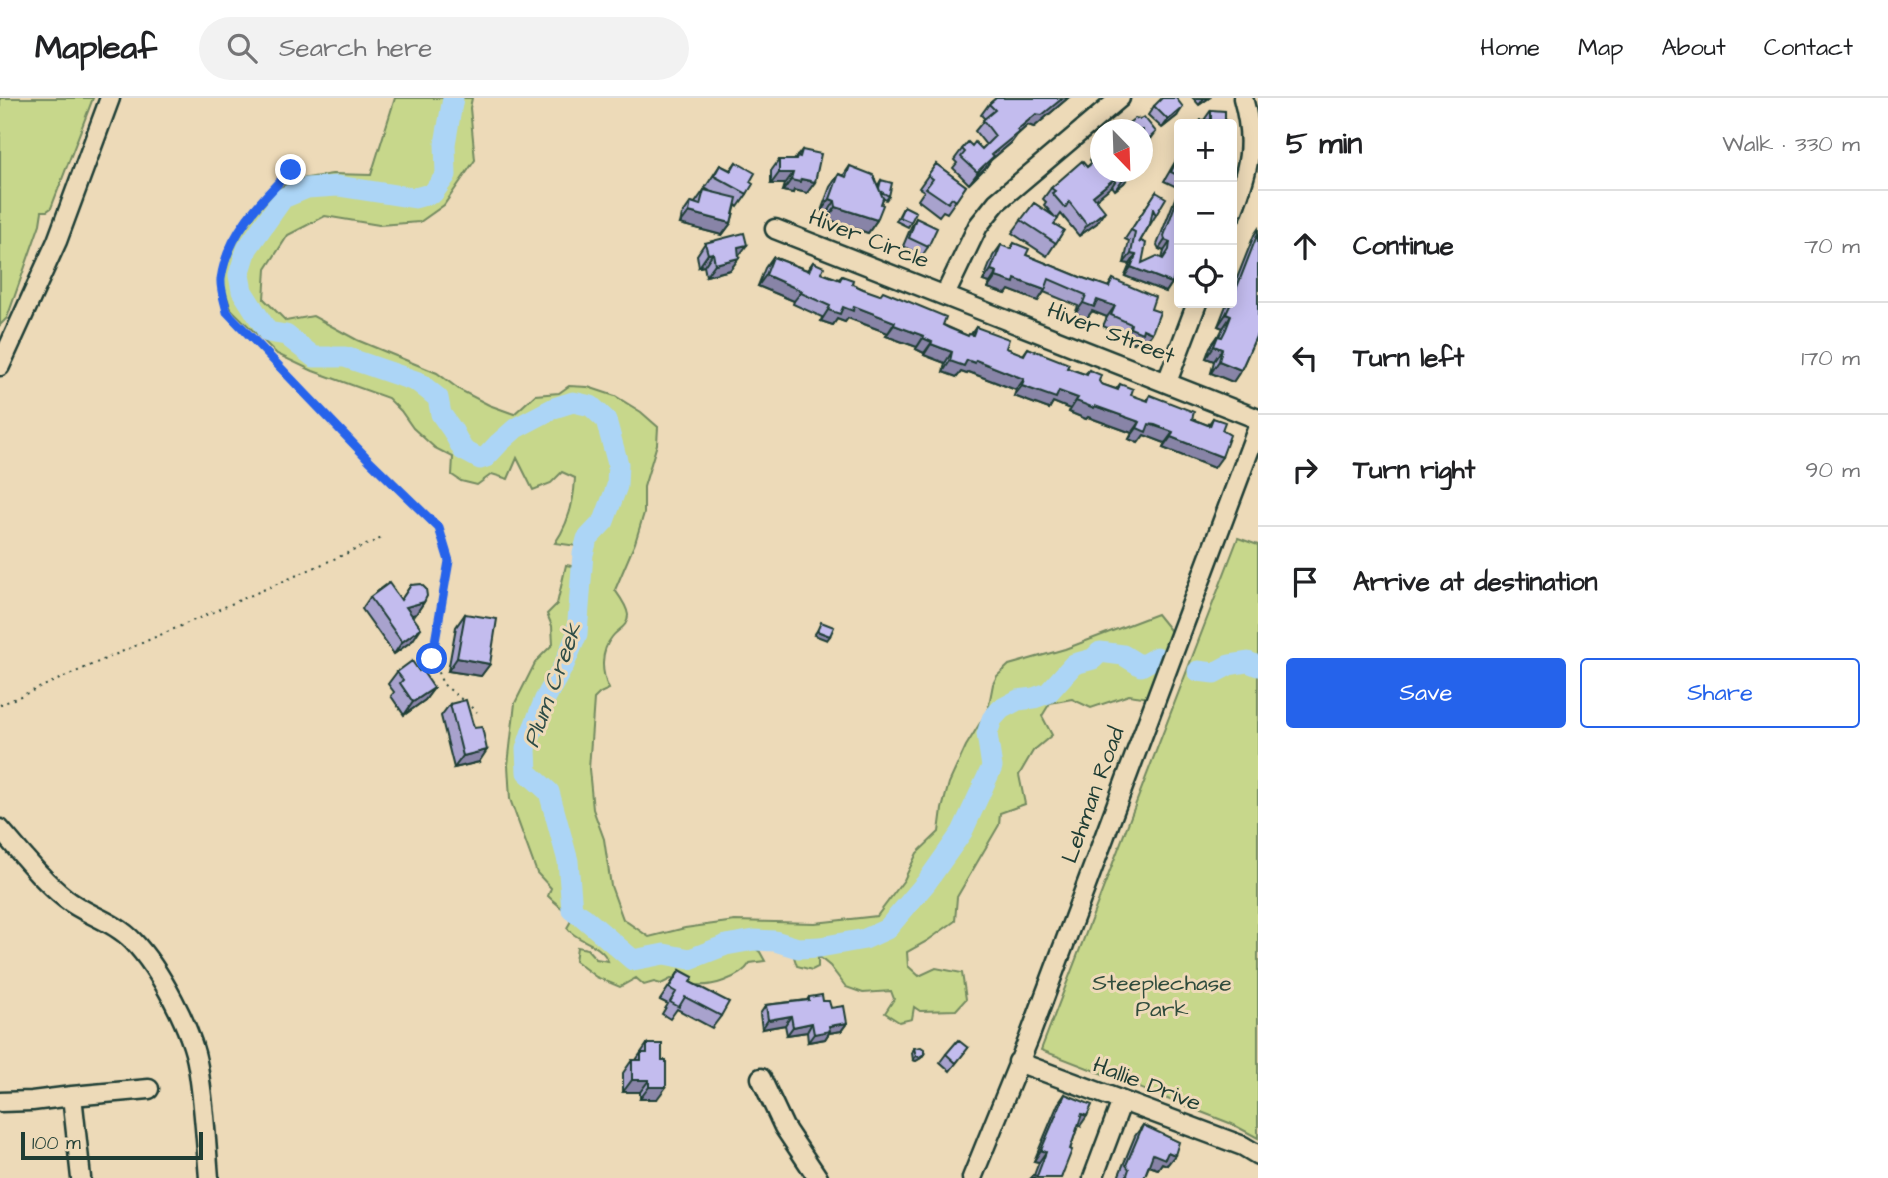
<!DOCTYPE html>
<html lang="en">
<head>
<meta charset="utf-8">
<style>
	:root { --surface:#fff; --page:#f2f2f2; --text:#202124; --muted:#757577; --line:#e0e0e0; --accent:#2563eb }
	body { margin:0; font-family:"Architects Daughter",sans-serif; background:var(--page); color:var(--text) }
	.controls { position:absolute; right:21px; top:21px; display:grid; overflow:hidden; border-radius:7px; box-shadow:0 4px 18px #0003 }
	.controls button { width:63px; height:63px; display:grid; place-items:center; padding:0; border:0; border-bottom:2px solid var(--line); background:var(--surface); color:var(--text); font:35px sans-serif }
	.compass { position:absolute; left:1090px; top:21px; width:63px; height:63px; border-radius:50%; background:var(--surface); box-shadow:0 4px 18px #0003; rotate:157deg }
	.scale { position:absolute; left:21px; bottom:18px; width:182px; box-sizing:border-box; padding-left:7px; border:4px solid #1f3d34; border-top:0; font-size:19px; line-height:24px; white-space:nowrap; color:#1f3d34; -webkit-text-stroke:5px #eddab8; paint-order:stroke }
	.stop { position:absolute; width:21px; height:21px; margin:-16px; border:5px solid #2563eb; border-radius:50%; background:#fff }
	.stop.end { background:#2563eb; border-color:#fff; box-shadow:0 2px 7px #0008 }
	.list { margin:0; padding:0; list-style:none }
	h2 { display:flex; justify-content:space-between; align-items:center; height:91px; margin:0; padding:0 28px; font-size:30px }
	h2 small { font-size:23px; font-weight:400; color:var(--muted) }
	.list li { display:grid; grid-template-columns:46px 1fr auto; gap:21px; align-items:center; box-sizing:border-box; height:112px; padding:0 28px; border-top:2px solid var(--line) }
	.list b { display:block; font-size:26px; white-space:nowrap }
	.list em { font-size:23px; font-style:normal; color:var(--muted) }
	.actions { display:flex; gap:14px; padding:21px 28px }
	.actions a { flex:1; padding:16px 0; border:2px solid var(--accent); border-radius:7px; text-align:center; font-size:24px; color:var(--accent) }
	.actions .main { background:var(--accent); color:#fff }
	.icon { flex:none; width:38px; height:38px; fill:none; stroke:currentColor; stroke-width:2; stroke-linecap:round; stroke-linejoin:round }
	.map { position:relative; flex:none; width:1258px; height:1080px; overflow:hidden }
	header { display:flex; align-items:center; gap:42px; box-sizing:border-box; height:98px; padding:0 35px; background:var(--surface); border-bottom:2px solid var(--line) }
	header strong { font-size:33px }
	nav { display:flex; gap:38px; margin-inline-start:auto; font-size:24px }
	.search { width:490px; height:63px; background:var(--page); display:flex; align-items:center; gap:18px; box-sizing:border-box; padding:0 24px; border-radius:38px; color:var(--muted); font-size:26px }
	main { display:flex }
	aside { flex:1; background:var(--surface) }
	.map>svg:first-child { display:block }
</style>
</head>
<body>
<header>
<strong>Mapleaf</strong>
<div class="search"><svg class="icon" aria-label="search" viewBox="0 0 24 24"><circle cx="10" cy="10" r="6"/><path d="M15 15l6 6"/></svg>Search here</div>
<nav><a>Home</a><a>Map</a><a>About</a><a>Contact</a></nav>
</header>
<main>
<div class="map">
<svg width="1258" height="1080" viewBox="0 0 1258 1080">
	<rect width="100%" height="100%" fill="#eddab8"/>
	<filter id="ink" filterUnits="userSpaceOnUse"><feTurbulence type="fractalNoise" baseFrequency=".0143" numOctaves="2"/><feDisplacementMap in="SourceGraphic" scale="14" xChannelSelector="R" yChannelSelector="G"/><feConvolveMatrix kernelMatrix="1 2 1 2 8 2 1 2 1" color-interpolation-filters="sRGB"/></filter>
	<g filter="url(#ink)">
		<path fill="#c7d78b" stroke="#738a60" stroke-width="2" d="M0,0H93L51,110L47,113H42L40,126L7,220L0,227Z
			M395,0H472L470,10L475,62L444,107L420,124L379,127L325,118L288,137L266,171L264,201L286,223L313,218L357,242L437,275L460,292L489,307L514,316L535,297L559,295L569,288L588,289L615,298L641,314L658,329L657,346L644,389V415L635,445L615,492C620,499 627,508 628,517C628,529 618,531 612,539C600,554 601,574 609,591L600,595L594,601L589,671L593,711L604,741L611,788L623,821L649,839L685,830L735,823L815,825L877,818L904,782L917,755L939,734L942,711L949,685L966,648L988,612L993,586L997,578L1009,567L1065,551L1157,516L1178,542L1156,601L1129,597L1091,610L1072,601L1050,605L1042,618L1052,637L1033,653L1019,677L1025,706L1000,715L999,727L957,799L955,823L927,843L907,854L908,868L919,878L936,870L962,875L966,901L956,912L920,913L914,909L912,921L899,924L885,915L894,901L891,893L863,895L846,889L830,868L818,858V869L812,872L797,868L793,856L777,849H753L760,854L765,863L750,865C741,880 709,891 691,886C686,885 680,882 675,879L661,886L654,884L644,887L636,880L620,889L596,879L575,863L577,849L587,851L596,861L608,863C600,844 578,845 567,830L572,821C565,811 556,806 548,798L551,790L537,775L510,701L508,667L515,605L536,563L553,546L552,528L547,516L557,506L566,467L582,470L585,449L555,445C569,425 574,404 575,380L562,374L551,385L533,392L517,360L508,381L492,376L477,387L461,383L452,377L453,359L435,350L413,330L401,313L388,300L313,273L277,256L231,211L221,183L234,142L264,99L294,82L332,76L371,77Z
			M1238,440L1258,447V1040L1232,1026L1041,952Z"/>
		<g fill="none" stroke-linecap="round" stroke-linejoin="round">
			<path stroke="#acd5f6" stroke-width="21" d="M453,0L445,46L446,77L433,95L415,100L338,88L307,90L283,100L247,151L239,177L242,193L268,234L286,237L314,259H345L418,284L438,300L441,316L453,333L463,352L480,361L486,359L499,345L516,330L554,310L573,304L591,308L606,322L618,366L617,388L604,423L587,441L583,456L577,536L564,567L545,601L531,636L526,651L527,674L549,694L568,763L572,812L583,819L633,862L664,856L690,861L726,847L754,842L775,843L798,850L820,849L865,841L887,831L926,785L962,734L992,669L987,636L992,621L1001,611L1018,602L1034,600L1048,595L1074,566L1093,561L1100,554L1123,557L1141,568L1157,559
				M1198,573L1214,575L1229,567L1248,564L1258,568"/>
			<defs>
				<path id="minor" d="M1232,115C1249,71 1256,46 1243,0
					M775,131L1258,321
					M945,197L978,128L997,104L1120,0
					M0,268L57,143L110,0
					M1167,284L1197,205
					M0,731C21,755 41,781 66,801C86,817 114,823 133,843C159,870 192,931 198,969C204,1005 206,1043 209,1080
					M1018,964L1243,1048L1258,1057
					M761,980L784,1029L818,1080
					M72,998L149,991
					M0,1004L32,1003L72,998L81,1080
					M972,1080L1029,940L1258,329
					M1093,1080L1122,1003"/>
			</defs>
			<use href="#minor" stroke="#1f3d34" stroke-width="23"/>
			<path stroke="#1f3d34" stroke-width="2" stroke-dasharray="2 5" stroke-linecap="butt" d="M291,73C261,102 227,137 221,181C220,191 225,204 227,214L369,362L439,430L449,463L432,561L443,586L477,614
				M0,607L382,440"/>
			<use href="#minor" stroke="#eddab8" stroke-width="18"/>
		</g>
		<path fill="#a8a2cd" stroke="#1f3d34" stroke-width="2" d="M996,0H1068L1034,29L1028,27L1017,37L1011,45L991,62L986,69L969,86L953,70L957,65L954,62L962,51L972,48L982,51L986,47L975,33L985,21L981,17L989,6Z
			M1193,0H1209L1199,7Z
			M1154,8L1177,18L1162,30L1148,17Z
			M1211,12L1225,26H1198L1201,22H1204Z
			M1101,49V74H1132L1124,85L1115,92L1112,88L1095,101L1097,125L1079,138L1061,116L1054,126L1064,132L1047,158L1012,135L1034,105L1054,118L1044,107L1046,104L1043,101L1051,90L1087,69L1092,64L1090,62Z
			M802,52L815,84L807,95L794,92L793,95L783,93L785,86H771V73L779,62H794Z
			M1179,57V164L1172,185L1166,194L1125,178L1130,166L1124,165L1129,143L1125,141L1156,94V117L1139,145L1142,165L1162,161L1164,153L1159,151L1157,147L1179,90L1164,83Z
			M736,64L750,84L747,96L738,109L736,107L731,125L722,137L680,126L682,117L691,104L695,105L704,92L710,93L705,90L720,67L730,72Z
			M936,66L966,88L947,115L943,113L939,118L918,102L924,93L919,90Z
			M850,68L878,87L881,82L889,98L886,102L883,100L877,122L868,135L827,121V116L821,113L830,89L839,76L843,78Z
			M904,108L911,124L908,129L896,123Z
			M916,120L928,149L922,158L903,148L911,129Z
			M1258,131V234L1241,272L1233,284L1211,275L1214,263L1206,260L1210,249L1218,238H1219L1223,230L1218,228L1227,205H1232V193L1254,137Z
			M705,145L739,158V160L730,172L706,178L704,168L699,169L697,157Z
			M1014,145L1026,157L1080,179L1108,189L1113,181L1151,211L1152,235L1144,246L1136,243L1134,245L1122,241L1123,237L1103,228L1107,219L1092,213L1087,220L1075,216L1078,208L1044,194L1038,203L1009,192L1006,196L988,190L990,185L983,183L993,158L1001,147L1010,151Z
			M773,159L807,172L813,164L821,175L839,181L842,178L852,186L968,238L971,236L976,229L1006,250L1023,257L1028,250L1067,270L1085,276L1089,272L1101,286L1116,291L1120,286L1131,297L1146,303L1150,297L1192,321L1208,327L1213,320L1222,332L1214,370L1163,350L1165,345L1147,338L1144,337L1138,345L1129,341L1132,335L1088,319L1086,321L1069,314L1070,311L1053,304L1049,311L1014,298L1016,292L969,274L967,276L961,274L957,279L943,274L945,265L924,257V255L916,251L917,249L886,238L888,235L848,220L845,224L837,221L833,227L821,223L822,219L793,206L794,203L758,188L765,170Z
			M411,487L424,504L416,516L411,517L413,542L394,556L362,511L370,499L401,502Z
			M465,516L490,566L481,578L448,573L456,529Z
			M419,573L434,590L425,602L404,617L391,598L394,594L388,586L397,574Z
			M450,606L479,664L454,670L441,618Z
			M680,872L721,918L712,930L677,911L670,921L662,916L668,906L660,902Z
			M809,899L823,903L847,925L841,933L829,935L825,941L808,944L807,934L787,937L785,927L762,931L760,916L766,907L807,902Z
			M647,946L657,1001H640V994H623V975L632,962H636Z
			M914,950L924,956L921,960L916,963L913,962L912,955Z
			M968,950L950,973L940,964L946,956Z
			M1065,996L1080,1028L1078,1027L1061,1080H1031L1034,1077L1039,1064L1034,1063L1058,1006Z
			M1143,1027L1175,1057L1167,1067L1162,1065L1158,1071L1149,1068L1144,1080H1121L1119,1077L1135,1038Z"/>
		<path fill="#8884a7" stroke="#1f3d34" stroke-width="2" d="M1063,0H1068L1034,29L1028,27L1017,37L1011,45L991,62L986,69L969,86L992,56L1017,32L1036,16Z
			M1204,0H1209L1199,7Z
			M1183,9L1177,18L1162,30L1168,22Z
			M1156,34L1148,45L1143,50V46Z
			M1132,74L1124,85L1115,92L1123,81Z
			M779,75H793L785,86H771Z
			M1120,76L1112,88L1085,110L1093,98Z
			M801,81L815,84L807,95L794,92L793,95L783,93L791,82Z
			M830,101L835,103L827,116L821,113Z
			M836,109L877,122L868,135L827,121Z
			M1105,113L1097,125L1079,138L1087,127Z
			M689,114L731,125L722,137L680,126Z
			M1165,142L1170,144L1164,153L1159,151Z
			M747,147L738,159V149Z
			M713,155L704,168L699,169L708,156Z
			M1131,156L1136,157L1130,166L1124,165Z
			M739,160L730,172L706,178L715,166Z
			M1131,169L1172,185L1166,194L1125,178Z
			M991,172L997,174L990,185L983,183Z
			M766,177L802,193L794,203L758,188Z
			M996,179L1015,181L1045,192L1038,203L1009,192L1006,196L988,190Z
			M1097,202L1115,208L1107,219L1092,213L1087,220L1075,216L1083,205Z
			M854,208L895,224L888,235L848,220L845,224L837,221L833,227L821,223L828,212L843,209Z
			M1226,216L1231,218L1223,230L1218,228Z
			M894,227L924,238L917,249L886,238Z
			M1130,230L1143,231L1152,235L1144,246L1136,243L1134,245L1122,241Z
			M923,240L932,244L924,255L916,251Z
			M931,246L952,254L945,265L924,257Z
			M1214,248L1222,251L1214,263L1206,260Z
			M976,262L1024,281L1016,292L969,274L967,276L961,274L957,279L943,274L950,263Z
			M1219,263L1241,272L1233,284L1211,275Z
			M1022,288L1059,293L1078,300L1070,311L1053,304L1049,311L1014,298Z
			M1076,303L1095,308L1140,324L1132,335L1088,319L1086,321L1069,314Z
			M1149,326L1173,334L1165,345L1144,337L1138,345L1129,341L1137,330Z
			M1171,339L1222,359L1214,370L1163,350Z
			M424,504L416,516L398,521L406,509Z
			M421,530L413,542L394,556L402,544Z
			M817,533L830,538L827,542L814,537Z
			M457,560L490,566L481,578L448,573Z
			M434,590L425,602L404,617L413,604Z
			M487,652L479,664L454,670L463,658Z
			M791,918L785,927L762,931L768,922Z
			M812,925L807,934L787,937L793,929Z
			M847,925L841,933L829,935L825,941L808,944L814,936L829,928Z
			M924,956L921,960L916,963L913,962L916,958Z
			M632,982H649L640,994H623Z
			M649,989H666L657,1001H640Z
			M1082,1016L1087,1018L1080,1028L1075,1026Z
			M1041,1052L1046,1054L1039,1064L1034,1063Z
			M1168,1054L1175,1057L1167,1067L1162,1065L1158,1071L1146,1067L1153,1056Z"/>
		<path fill="#c3bcee" stroke="#1f3d34" stroke-width="2" d="M996,0H1063L1042,17L1036,16L1017,32L1019,34L992,56L994,58L977,74L961,59L965,54L962,51L968,44L972,48L975,44L982,51L995,38L983,22L995,12L989,6Z
			M1162,0H1176L1183,9L1168,22L1154,8Z
			M1211,12L1225,13V26H1201V22H1211Z
			M1144,19L1156,34L1143,46V32H1128L1125,28L1135,20L1140,21Z
			M802,52L821,56L815,84L801,81L800,84L791,82L793,75H779V62H796L797,58L800,59Z
			M1101,58V74H1132L1123,81L1120,76L1093,98L1105,113L1087,127L1069,104L1065,110L1052,95L1055,93L1051,90L1082,63L1087,69Z
			M1179,58V78L1171,74Z
			M736,64L755,75L750,84L753,86L747,96L714,78L720,67L731,73Z
			M936,66L966,88L956,103L952,100L948,105L926,90L933,81L928,77Z
			M850,68L873,77L883,100L881,106L883,107L877,122L836,109L835,103L830,101L839,76L846,79Z
			M881,82L892,85L889,98L880,93L879,90Z
			M704,92L737,100L731,125L689,114L691,104L700,107Z
			M1156,94L1166,100L1156,117L1153,111L1150,126L1139,145L1141,143L1146,145L1142,165L1157,158L1163,161L1169,152L1170,144L1165,142L1164,138L1179,96V164L1172,185L1131,169L1136,157L1131,156L1135,134L1131,132Z
			M1034,105L1058,121L1054,126L1064,132L1056,145L1021,122Z
			M904,108L916,114L911,124L899,119Z
			M916,120L937,130L928,149L909,140Z
			M744,135L747,147L738,149L739,160L715,166L713,155L708,156L705,145Z
			M1258,135V234L1241,272L1219,263L1222,251L1214,248L1218,238L1222,239L1226,231L1231,218L1226,216L1231,205H1232V202Z
			M1014,145L1029,151L1026,157L1080,179L1109,189L1113,181L1155,199L1151,211L1160,214L1152,235L1143,231L1142,235L1130,230L1131,226L1111,217L1115,208L1097,202L1094,209L1083,205L1086,197L1049,181L1045,192L1015,181L1014,185L996,179L997,174L991,172L1001,147L1011,151Z
			M773,159L809,173L813,164L824,169L821,175L840,182L842,178L853,182L852,186L863,191L880,197L883,193L946,219L943,227L949,230L968,238L969,236L973,237L976,229L1009,241L1006,250L1024,257L1028,250L1069,266L1067,270L1087,277L1089,272L1101,277L1099,283L1101,286L1118,292L1120,286L1133,291L1131,297L1148,303L1150,297L1194,314L1192,321L1210,328L1213,320L1225,324L1222,332L1230,337L1222,359L1171,339L1173,334L1155,327L1149,326L1146,334L1137,330L1140,324L1095,308L1094,310L1076,303L1078,300L1059,293L1056,300L1022,288L1024,281L976,262L975,265L967,262L964,268L950,263L952,254L931,246L932,244L923,240L924,238L894,227L895,224L854,208L853,213L843,209L840,216L828,212L830,208L801,195L802,193L766,177Z
			M389,485L401,502L411,487L421,486L426,491L427,498L424,504L406,509L421,530L402,544L370,499Z
			M465,516L497,521L490,566L457,560Z
			M821,524L834,529L830,538L817,533Z
			M412,563L419,573L421,571L434,590L413,604L400,585L403,582L397,574Z
			M466,602L474,630L482,629L487,652L463,658L450,606Z
			M680,872L693,879L690,884L729,904L721,918L685,899L679,909L670,904L676,894L669,890Z
			M822,897L823,903H829L831,910L844,908L847,925L829,928L830,933L814,936L812,925L793,929L791,918L768,922L766,907L809,902V899Z
			M958,942L968,950L956,965L946,956Z
			M647,946H662V962H666V989H649V982H632V962H641V955H647Z
			M921,949L924,951V956L919,959L916,958L914,950Z
			M1065,996L1092,1007L1087,1018L1082,1016L1070,1051L1072,1052L1061,1080H1032L1033,1077L1037,1078L1046,1054L1041,1052Z
			M1143,1027L1179,1044L1175,1057L1168,1054L1165,1061L1153,1056L1144,1080H1126L1129,1071L1126,1067Z"/>
	</g>
	<g fill="none" stroke-linecap="round" stroke-linejoin="round" filter="url(#ink)">
		<path stroke="#2563eb" stroke-width="9" d="M291,72C261,102 227,137 221,181C220,191 225,204 227,214L369,362L439,430L449,463L432,561"/>
	</g>
	<g text-anchor="middle" dominant-baseline="central" stroke-width="6" stroke-linejoin="round" paint-order="stroke">
		<g font-size="23" fill="#1f3d34" stroke="#eddab8">
			<text transform="translate(869 141) rotate(21)">Hiver Circle</text>
			<text transform="translate(1111 235) rotate(21)">Hiver Street</text>
			<text transform="translate(1093 697) rotate(-70)">Lehman Road</text>
			<text transform="translate(1147 986) rotate(21)">Hallie Drive</text>
		</g>
		<g font-size="23" fill="#304c3d" stroke="#eddab8">
			<text x="1162" y="885">Steeplechase<tspan x="1162" dy="26">Park</tspan></text>
		</g>
		<g font-size="24" font-style="italic" fill="#2d4c47" stroke="#eddab8">
			<text transform="translate(553 587) rotate(-70)">Plum Creek</text>
		</g>
	</g>
</svg>
<div class="controls">
<button>+</button>
<button>−</button>
<button><svg class="icon" aria-label="locate" viewBox="0 0 24 24"><circle cx="12" cy="12" r="6"/><path d="M12 2v4M12 18v4M2 12h4M18 12h4"/></svg></button>
</div>
<svg class="compass" viewBox="-18 -18 36 36"><path d="M0-13l5 13h-10z" fill="#e53935"/><path d="M0 13l5-13h-10z" fill="#757577"/></svg>
<div class="scale">100 m</div>
<div class="stop" style="left:432px;top:561px"></div>
<div class="stop end" style="left:291px;top:72px"></div>
</div>
<aside>
<h2>5 min<small>Walk · 330 m</small></h2>
<ul class="list">
<li><svg class="icon" aria-label="ahead" viewBox="0 0 24 24"><path d="M12 20V5M6 11l6-6 6 6"/></svg><div><b>Continue</b></div><em>70 m</em></li>
<li><svg class="icon" aria-label="left" viewBox="0 0 24 24"><path d="M17 20v-9H6M10 6l-5 5 5 5"/></svg><div><b>Turn left</b></div><em>170 m</em></li>
<li><svg class="icon" aria-label="right" viewBox="0 0 24 24"><path d="M7 20v-9h11M14 6l5 5-5 5"/></svg><div><b>Turn right</b></div><em>90 m</em></li>
<li><svg class="icon" aria-label="arrive" viewBox="0 0 24 24"><path d="M6 21V4h12l-3 4 3 4H6"/></svg><div><b>Arrive at destination</b></div></li>
</ul>
<div class="actions"><a class="main">Save</a><a>Share</a></div>
</aside>
</main>
</body>
</html>
